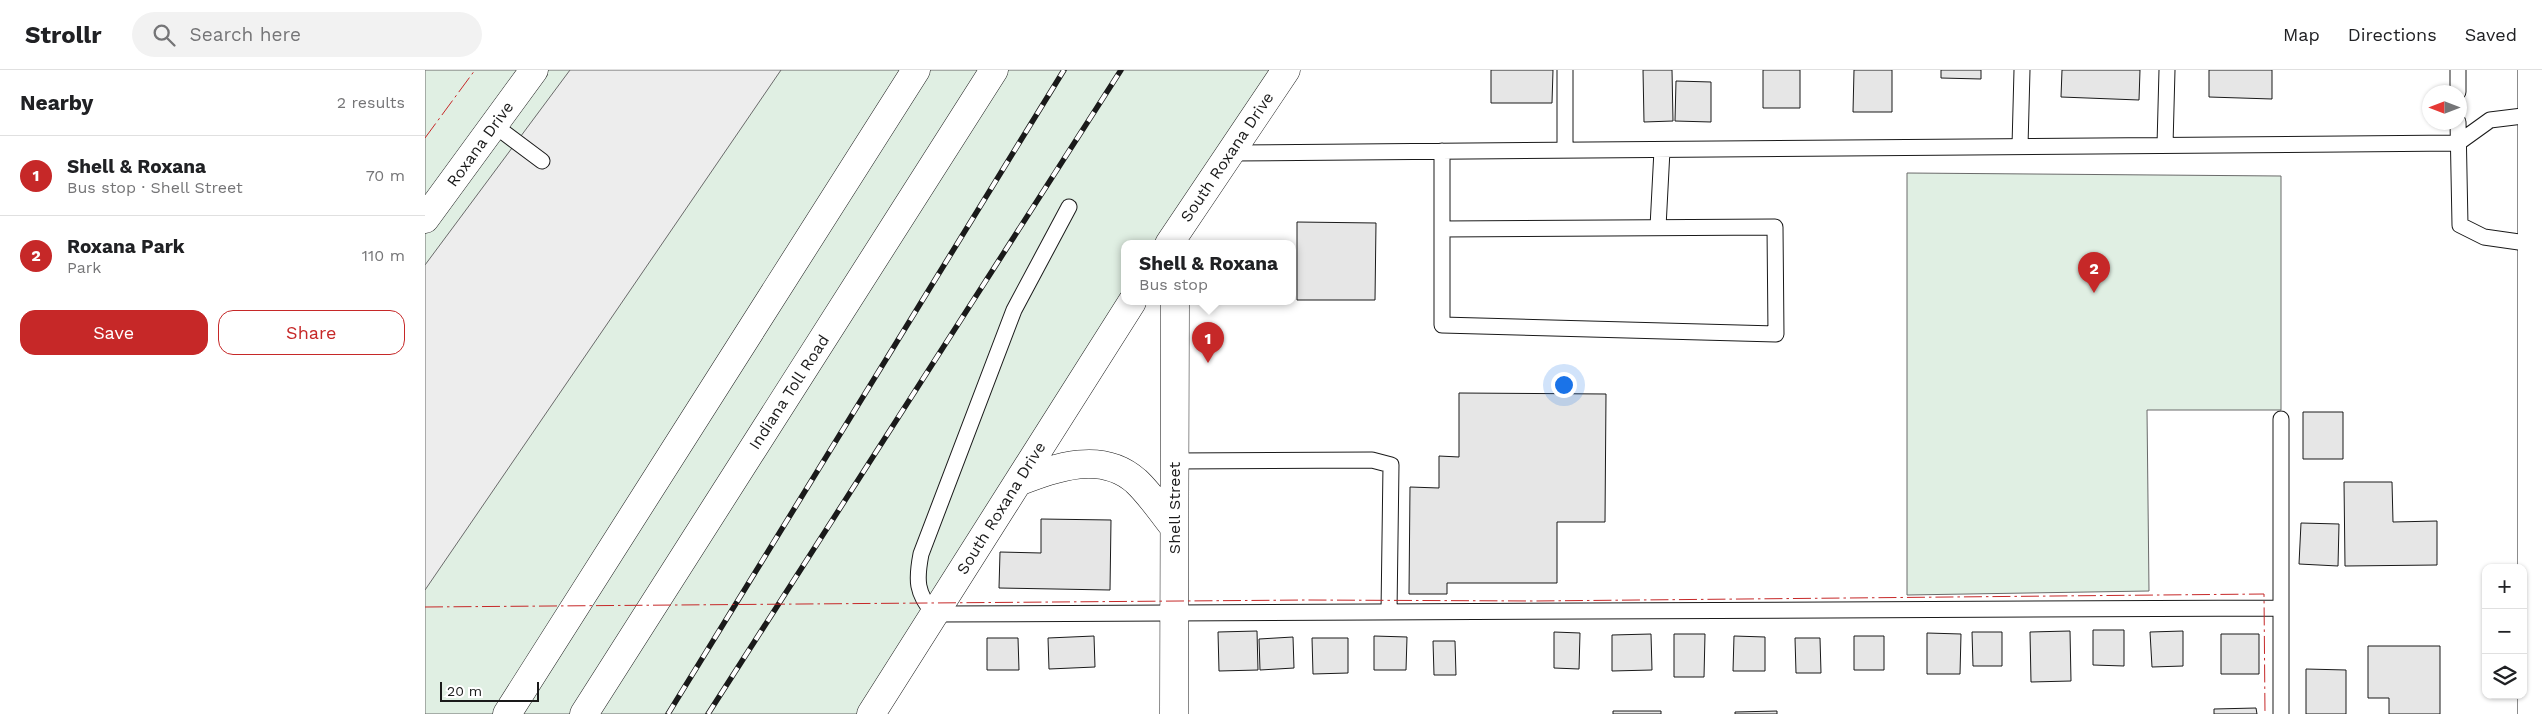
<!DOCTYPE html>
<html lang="en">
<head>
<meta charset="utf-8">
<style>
	:root { --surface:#fff; --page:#f2f2f2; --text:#202124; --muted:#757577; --line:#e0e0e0; --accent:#c62828 }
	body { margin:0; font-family:"Work Sans",sans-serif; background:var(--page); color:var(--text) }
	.controls { position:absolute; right:15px; bottom:15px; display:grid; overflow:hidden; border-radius:10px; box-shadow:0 1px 4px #0004 }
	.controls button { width:45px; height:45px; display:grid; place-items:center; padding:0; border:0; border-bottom:1px solid var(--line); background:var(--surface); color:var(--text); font:25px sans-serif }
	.compass { position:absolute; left:1997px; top:15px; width:45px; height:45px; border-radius:50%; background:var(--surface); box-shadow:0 1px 4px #0004; rotate:270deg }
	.scale { position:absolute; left:15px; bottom:12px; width:99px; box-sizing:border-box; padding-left:5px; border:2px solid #1a1a1a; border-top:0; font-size:14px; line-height:18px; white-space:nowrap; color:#1a1a1a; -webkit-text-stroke:4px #fff; paint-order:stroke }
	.you { position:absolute; left:1138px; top:314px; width:18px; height:18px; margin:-12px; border:4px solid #fff; border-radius:50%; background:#1a73e8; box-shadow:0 0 0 8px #1a73e833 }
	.badge { display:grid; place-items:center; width:32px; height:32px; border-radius:50%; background:var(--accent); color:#fff; font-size:16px; font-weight:700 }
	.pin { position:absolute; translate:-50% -41px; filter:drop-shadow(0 1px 2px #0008) }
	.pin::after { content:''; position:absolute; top:26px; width:18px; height:15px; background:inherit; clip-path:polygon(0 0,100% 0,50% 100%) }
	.popup { position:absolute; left:696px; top:170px; width:175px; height:65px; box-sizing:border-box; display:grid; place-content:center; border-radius:10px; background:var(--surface); filter:drop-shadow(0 1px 4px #0005); font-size:16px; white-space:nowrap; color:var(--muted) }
	.popup b { font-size:19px; color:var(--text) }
	.popup::after { content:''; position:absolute; left:50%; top:100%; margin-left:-10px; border:10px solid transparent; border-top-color:var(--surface) }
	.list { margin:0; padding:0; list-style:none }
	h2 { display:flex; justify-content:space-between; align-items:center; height:65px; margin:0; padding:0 20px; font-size:21px }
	h2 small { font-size:16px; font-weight:400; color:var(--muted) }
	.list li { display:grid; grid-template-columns:32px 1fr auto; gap:15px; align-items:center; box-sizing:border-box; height:80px; padding:0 20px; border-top:1px solid var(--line) }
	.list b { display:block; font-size:19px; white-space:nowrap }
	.list p { margin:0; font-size:16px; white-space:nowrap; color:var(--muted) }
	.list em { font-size:16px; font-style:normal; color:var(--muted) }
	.actions { display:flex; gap:10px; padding:15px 20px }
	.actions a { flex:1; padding:11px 0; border:1px solid var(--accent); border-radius:15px; text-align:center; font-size:18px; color:var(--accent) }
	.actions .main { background:var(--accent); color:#fff }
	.icon { flex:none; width:28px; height:28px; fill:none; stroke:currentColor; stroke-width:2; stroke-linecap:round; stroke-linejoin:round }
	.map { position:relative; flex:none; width:2117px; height:644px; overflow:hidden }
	header { display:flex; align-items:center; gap:30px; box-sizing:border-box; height:70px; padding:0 25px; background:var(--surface); border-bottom:1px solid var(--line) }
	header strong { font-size:24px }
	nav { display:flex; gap:28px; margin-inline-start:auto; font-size:18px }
	.search { width:350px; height:45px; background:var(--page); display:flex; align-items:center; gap:12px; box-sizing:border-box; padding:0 18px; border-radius:28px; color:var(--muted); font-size:19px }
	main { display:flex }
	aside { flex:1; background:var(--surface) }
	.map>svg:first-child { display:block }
</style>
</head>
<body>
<header>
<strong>Strollr</strong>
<div class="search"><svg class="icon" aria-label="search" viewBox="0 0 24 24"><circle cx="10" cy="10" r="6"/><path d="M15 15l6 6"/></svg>Search here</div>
<nav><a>Map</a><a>Directions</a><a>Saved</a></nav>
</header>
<main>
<aside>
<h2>Nearby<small>2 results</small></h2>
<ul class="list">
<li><span class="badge">1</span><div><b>Shell &amp; Roxana</b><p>Bus stop · Shell Street</p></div><em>70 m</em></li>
<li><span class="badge">2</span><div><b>Roxana Park</b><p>Park</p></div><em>110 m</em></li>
</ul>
<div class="actions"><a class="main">Save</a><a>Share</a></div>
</aside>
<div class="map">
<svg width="2117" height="644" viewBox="0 0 2117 644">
	<rect width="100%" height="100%" fill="#fff"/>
	<path fill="#e0efe3" stroke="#6a6a6a" d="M0,0H861L744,174H699V232L446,644H0Z
		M1482,103L1856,106V340H1722L1724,521L1482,525Z"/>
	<path fill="#ededed" stroke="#6a6a6a" d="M145,0H356L0,520V195Z"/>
	<path fill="#e6e6e6" stroke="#1a1a1a" d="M1066,0H1128L1127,33H1066Z
		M1218,0H1247L1248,51L1219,52Z
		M1338,0H1375V38H1338Z
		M1429,0H1467V42H1428Z
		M1516,0H1556V9L1516,8Z
		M1637,0H1715L1714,30L1636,27Z
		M1784,0H1847V29L1784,27Z
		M1251,11L1286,12V52L1250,51Z
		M872,152L951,153L950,230H872Z
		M1034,323L1181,324L1180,452H1132V513H1022V524H984L985,417L1014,418V386L1034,387Z
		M1878,342H1918V389H1878Z
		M1919,412H1967L1968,452L2012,451V495L1920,496Z
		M616,449L686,450L685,520L574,518L575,482L616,483Z
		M1876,453L1914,454L1913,496L1874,494Z
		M1668,560H1699V596L1668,595Z
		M832,561L833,600L794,601L793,562Z
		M1645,561L1646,611L1606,612L1605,562Z
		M1758,561V596L1727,597L1725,562Z
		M1129,562L1155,563L1154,599L1129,598Z
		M1547,562H1577V596H1548Z
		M1502,563L1536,564L1535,604H1502Z
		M1226,564L1227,600L1187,601V565Z
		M1249,564H1280L1279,607H1249Z
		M1796,564H1834V604H1796Z
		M669,566L670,597L624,599L623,568Z
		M949,566L982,567L981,600H949Z
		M1309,566L1340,567V601H1308Z
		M1429,566H1459V600H1429Z
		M868,567L869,598L835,600L834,569Z
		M562,568H593L594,600H562Z
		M887,568H923V603L888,604Z
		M1370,568H1395L1396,603H1371Z
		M1008,571H1030L1031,605H1009Z
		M1943,576H2015V644H1964V628H1943Z
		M1881,599L1921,600V644H1881Z
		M1831,638L1832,644H1789V639Z
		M1188,641H1236V644H1188Z
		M1352,641V644H1310V642Z"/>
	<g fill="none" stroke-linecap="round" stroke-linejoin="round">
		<defs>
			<path id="service" d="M2033,0V22
				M2033,52L2035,155L2059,167L2108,174
				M69,55L117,91
				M1740,75L1742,0
				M1595,76L1597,0
				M1140,80V0
				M1017,81V255L1351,264L1350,157L1017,159
				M806,83L2033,73L2065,50L2114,44
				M644,137L589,240L496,484C491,510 491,523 509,544L1856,538
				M1233,157L1237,80
				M1856,349V644
				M748,391L947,390L966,395L964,542"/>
			<path id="minor" d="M0,149L109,0
				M744,174L861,0
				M593,412C630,398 676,380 711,411C725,424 736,441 748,456
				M446,644L707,232
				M749,644L750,232"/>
			<path id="secondary" d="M2107,644V0"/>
			<path id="motorway" d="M82,644L491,0
				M159,644L569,0"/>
		</defs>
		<use href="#service" stroke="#1a1a1a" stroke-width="17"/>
		<use href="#minor" stroke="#1a1a1a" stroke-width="29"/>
		<use href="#secondary" stroke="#1a1a1a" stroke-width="29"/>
		<use href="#motorway" stroke="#1a1a1a" stroke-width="29"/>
		<use href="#service" stroke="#fff" stroke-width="15"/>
		<use href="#minor" stroke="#fff" stroke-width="28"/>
		<use href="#secondary" stroke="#fff" stroke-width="28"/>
		<use href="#motorway" stroke="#fff" stroke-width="28"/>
		<defs>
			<path id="rail" d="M243,644L639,0
				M283,644L696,0"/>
		</defs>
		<use href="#rail" stroke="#1a1a1a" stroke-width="5.5"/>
		<use href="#rail" stroke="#fff" stroke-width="4" stroke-dasharray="11" stroke-linecap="butt"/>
		<path stroke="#c62828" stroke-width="1" stroke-dasharray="18 4 2.5 4" stroke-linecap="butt" d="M0,68L50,0
			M0,537L882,530L1109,531L1839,524L1840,644"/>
	</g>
	<g text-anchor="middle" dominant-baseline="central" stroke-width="4" stroke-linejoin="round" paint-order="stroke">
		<g font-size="16" fill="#1a1a1a" stroke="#fff">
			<text transform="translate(55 74) rotate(-54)">Roxana Drive</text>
			<text transform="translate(802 87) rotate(-56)">South Roxana Drive</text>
			<text transform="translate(364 322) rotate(-57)">Indiana Toll Road</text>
			<text transform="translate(576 438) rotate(-58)">South Roxana Drive</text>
			<text transform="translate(749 438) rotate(-90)">Shell Street</text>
		</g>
	</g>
</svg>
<div class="controls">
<button>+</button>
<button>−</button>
<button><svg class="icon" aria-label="layers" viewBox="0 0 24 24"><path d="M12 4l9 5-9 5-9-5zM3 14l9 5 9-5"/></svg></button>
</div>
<svg class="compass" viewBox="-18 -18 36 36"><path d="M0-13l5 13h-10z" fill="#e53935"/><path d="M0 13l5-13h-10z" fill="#757577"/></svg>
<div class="scale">20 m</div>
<div class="you"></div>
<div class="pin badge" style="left:783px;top:293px">1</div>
<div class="popup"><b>Shell &amp; Roxana</b>Bus stop</div>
<div class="pin badge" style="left:1669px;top:223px">2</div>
</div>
</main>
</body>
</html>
